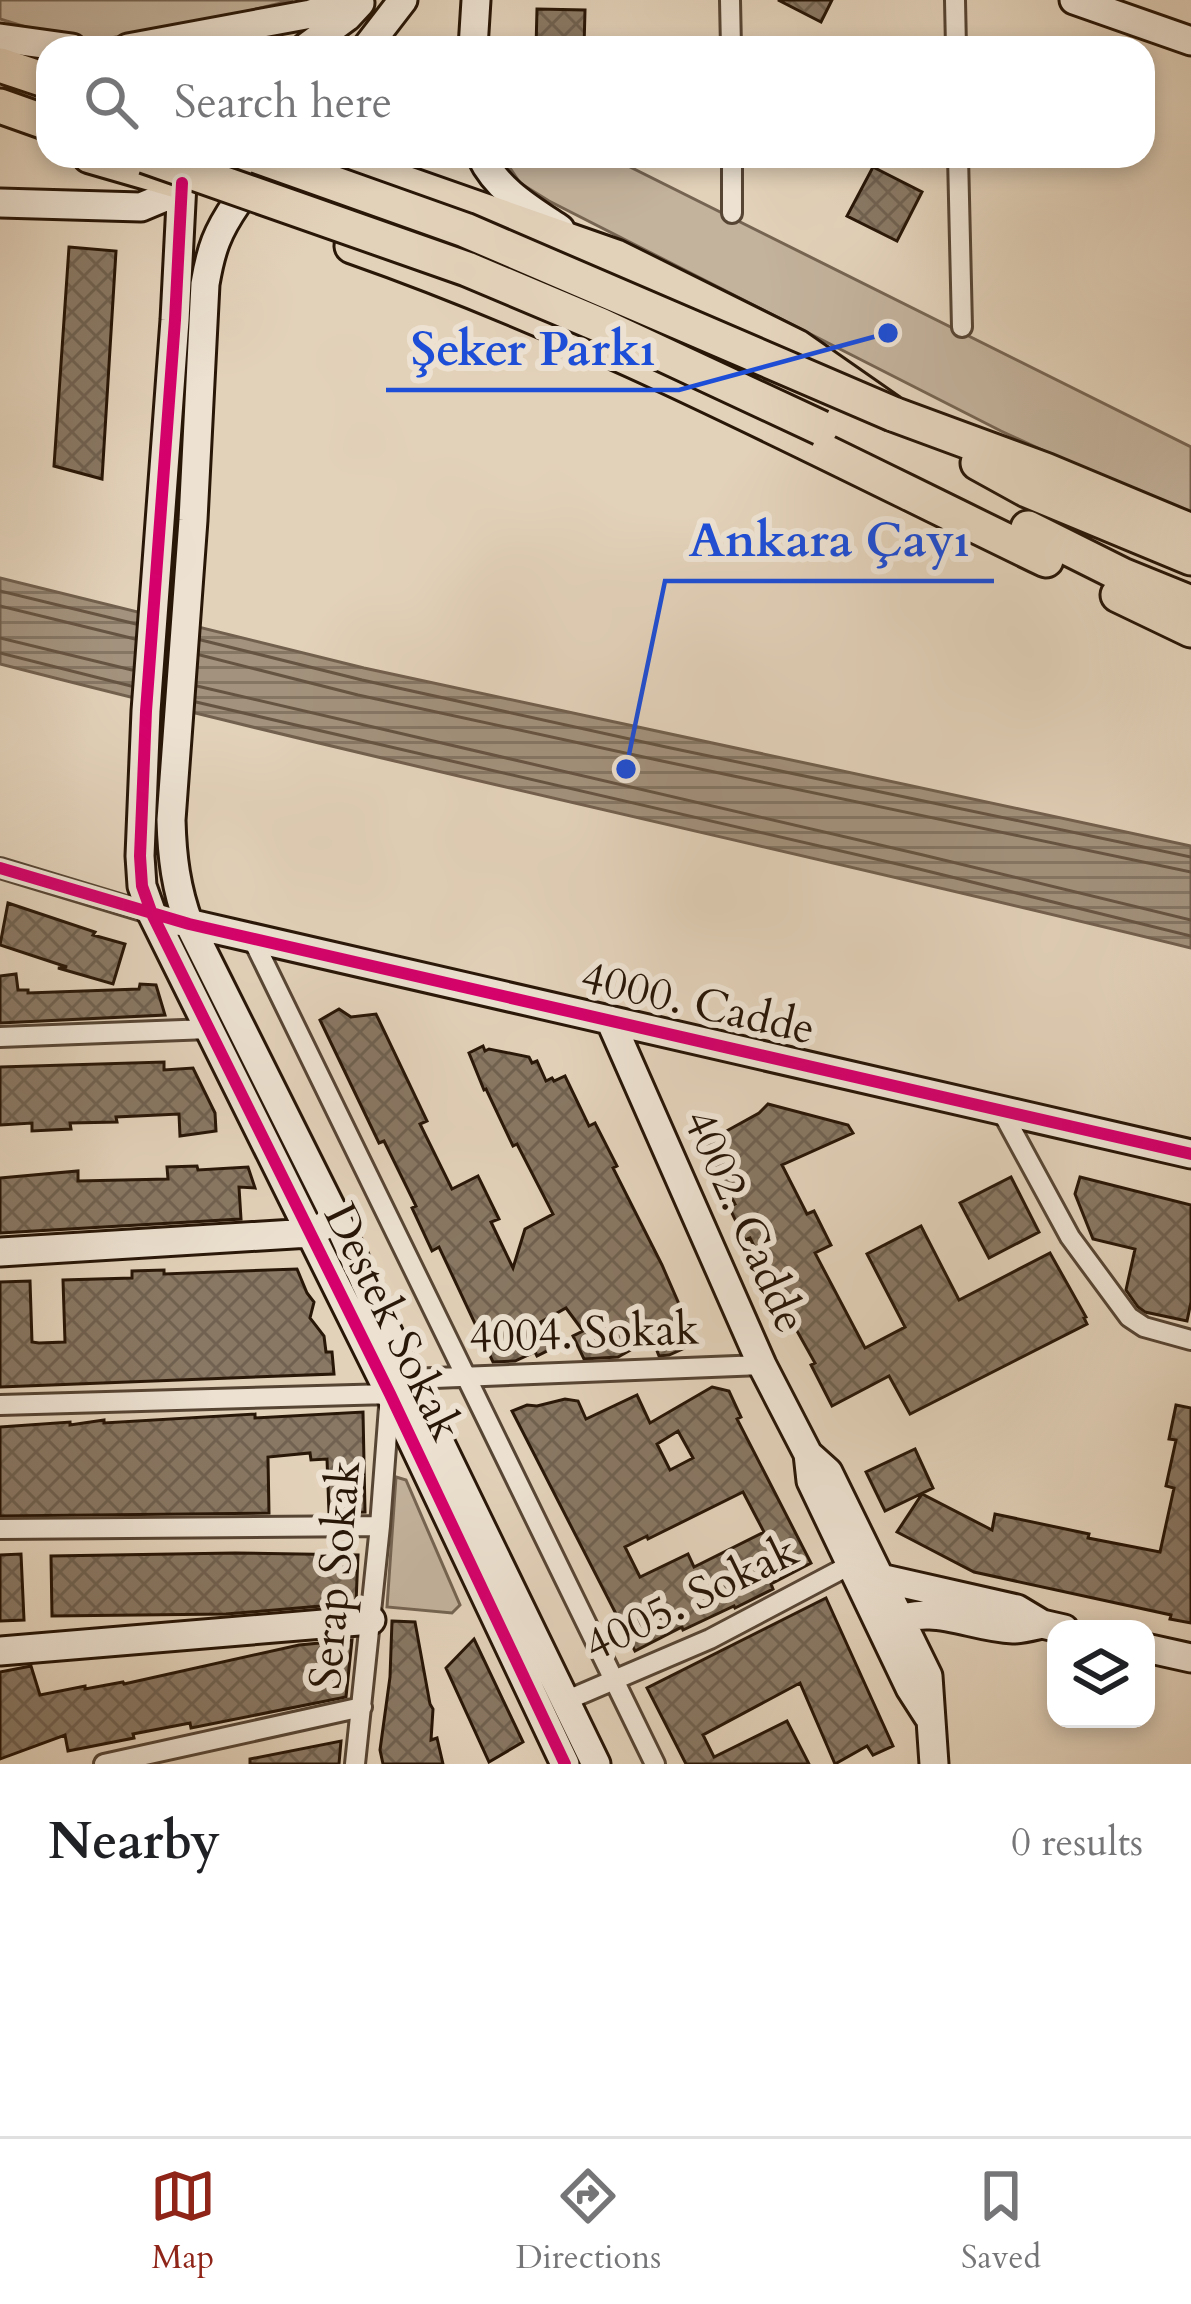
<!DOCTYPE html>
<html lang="en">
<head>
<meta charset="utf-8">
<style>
	:root { --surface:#fff; --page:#f6f6f6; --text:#202124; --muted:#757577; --line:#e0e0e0; --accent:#8f2418 }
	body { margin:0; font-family:Cardo,serif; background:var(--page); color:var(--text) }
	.controls { position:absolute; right:36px; bottom:36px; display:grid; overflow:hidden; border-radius:24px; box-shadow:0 6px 18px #0003 }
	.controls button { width:108px; height:108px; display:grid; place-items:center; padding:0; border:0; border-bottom:3px solid var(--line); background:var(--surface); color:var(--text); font:60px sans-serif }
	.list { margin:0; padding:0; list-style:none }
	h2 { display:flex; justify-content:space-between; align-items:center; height:156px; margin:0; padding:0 48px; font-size:51px }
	h2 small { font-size:39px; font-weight:400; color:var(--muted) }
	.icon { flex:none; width:66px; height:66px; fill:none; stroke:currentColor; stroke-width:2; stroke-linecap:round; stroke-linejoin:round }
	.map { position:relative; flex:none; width:1191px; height:1764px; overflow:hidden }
	.search { position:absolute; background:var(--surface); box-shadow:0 6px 18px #0003; left:36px; right:36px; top:36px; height:132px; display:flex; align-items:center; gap:30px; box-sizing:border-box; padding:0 42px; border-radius:36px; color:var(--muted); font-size:45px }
	.sheet { height:372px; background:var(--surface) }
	nav { display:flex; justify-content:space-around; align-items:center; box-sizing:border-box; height:168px; border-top:3px solid var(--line); background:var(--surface); font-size:33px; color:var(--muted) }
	nav a { display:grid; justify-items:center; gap:6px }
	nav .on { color:var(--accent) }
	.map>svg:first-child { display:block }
</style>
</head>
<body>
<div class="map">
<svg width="1191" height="1764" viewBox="0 0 1191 1764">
	<defs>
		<pattern id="water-rules" width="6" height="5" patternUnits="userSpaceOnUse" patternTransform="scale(3)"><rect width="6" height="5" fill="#a3927d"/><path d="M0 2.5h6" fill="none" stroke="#857664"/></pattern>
		<pattern id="building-cross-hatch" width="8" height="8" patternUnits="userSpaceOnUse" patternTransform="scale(3)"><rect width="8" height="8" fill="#897864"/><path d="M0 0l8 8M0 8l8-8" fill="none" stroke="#706150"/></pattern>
	</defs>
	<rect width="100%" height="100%" fill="#e3d2ba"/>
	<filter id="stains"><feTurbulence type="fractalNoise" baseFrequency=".00167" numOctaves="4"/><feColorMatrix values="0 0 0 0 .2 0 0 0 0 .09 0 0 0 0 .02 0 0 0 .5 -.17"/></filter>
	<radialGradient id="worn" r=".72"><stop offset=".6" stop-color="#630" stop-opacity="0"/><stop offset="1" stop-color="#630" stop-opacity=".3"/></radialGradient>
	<path fill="#c3b29c" stroke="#766452" stroke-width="3" d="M0,0H293L236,14L95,41L55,36L0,19Z
		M502,156H608L1191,447V519L1001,431L549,201L520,183Z
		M396,1477L406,1480L460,1605L452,1613L387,1607Z"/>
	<path fill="url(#water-rules)" stroke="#72604e" stroke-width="3" d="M0,578L364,668L1191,846V948C795,851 395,766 0,664Z"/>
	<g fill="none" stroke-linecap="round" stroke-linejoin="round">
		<path stroke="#665442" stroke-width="3" d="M0,591L136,624
			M0,606L135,639
			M0,638L132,670
			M201,640L362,680L666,747L1191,857
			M0,653L131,686
			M200,655L358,695L662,761L1191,872
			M197,686L923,855L1191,920
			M196,702L919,869L1191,936"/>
	</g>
	<path fill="url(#building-cross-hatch)" stroke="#281607" stroke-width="3" fill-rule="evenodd" d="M778,0H832L821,22Z
		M537,9L585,10L584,48H536Z
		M873,167L922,192L897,241L847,216Z
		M69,247L116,251L102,479L54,466Z
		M8,903L95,932L93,935L125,944L113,984L58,968L67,967L0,945Z
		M16,974L18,990H28V993L139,989L140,984L156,985L165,1015L0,1023V976Z
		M339,1009L351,1017L376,1014L427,1121L420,1124L452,1189L478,1176L499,1219L491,1222L513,1268L525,1229L553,1214L517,1144L513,1146L486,1089L484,1090L469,1053L483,1046L485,1051L489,1049L529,1057L532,1063L537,1061L546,1081L552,1078L554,1081L565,1076L589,1126L595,1123L617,1166L613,1168L662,1265L696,1343L669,1355L659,1356L652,1338L618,1357L584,1359L573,1336L583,1331L566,1308L541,1322L553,1348L537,1356L535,1352L515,1361L493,1362L439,1247L432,1251L412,1208L416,1206L384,1141L379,1143L320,1020Z
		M164,1062V1070L193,1068L215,1113L216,1131L180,1136L179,1114L116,1117L117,1122L70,1123L71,1129L32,1131V1123L0,1125V1067Z
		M768,1104L848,1125L853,1133L782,1165L807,1214L814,1211L831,1245L815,1253L865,1348L905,1327L867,1254L921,1226L959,1300L1050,1253L1086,1317L1084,1318L1087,1324L910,1414L889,1376L832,1406L811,1365L815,1363L778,1297L779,1296L750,1238L745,1240L729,1207L735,1204L703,1144L759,1113Z
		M197,1166L198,1170L248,1167L255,1188L239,1187L241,1219L0,1233V1178L78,1171V1181L168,1179L167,1167Z
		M1011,1177L1039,1232L989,1258L960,1203Z
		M1080,1177L1191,1205V1302L1187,1321L1145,1312L1138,1307L1126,1290L1135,1249L1093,1239L1075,1194Z
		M297,1269L307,1293L314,1302L310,1318L324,1336L326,1352H332L334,1374L0,1387V1282L30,1281L32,1342L39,1343L65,1342L63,1280L132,1278V1271L164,1270V1274Z
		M712,1387L729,1391L741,1417L737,1419L811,1563L771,1584L773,1589L735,1608L734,1606L683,1630L682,1627L635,1651L512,1411L527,1405L537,1406L565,1399L578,1401L586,1419L637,1395L650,1423ZM678,1431L693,1458L670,1470L657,1444ZM743,1492L764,1532L694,1567L688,1554L640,1577L625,1547L647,1536L648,1539Z
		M1176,1405L1191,1408V1623L1170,1619L1171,1615L974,1572L897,1532L922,1494L992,1530L995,1514L1089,1534L1088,1538L1160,1552L1174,1488L1166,1486L1176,1440L1169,1439Z
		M363,1412L365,1512L329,1513L327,1459L311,1460L310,1453L268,1457L269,1513L0,1516V1427L70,1422V1425L104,1420V1423L255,1414V1418Z
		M915,1449L933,1488L885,1511L866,1472Z
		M235,1553L358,1555L356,1603L226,1614L52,1616L51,1556Z
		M21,1554L24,1620L0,1621V1555Z
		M826,1598L893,1746L873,1755L867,1746L835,1764L800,1683L703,1735L714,1757L787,1721L809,1764H686L647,1688Z
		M392,1621L415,1622L430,1704L433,1709L431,1740L437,1738L443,1764H383L380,1750L390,1677Z
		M474,1639L523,1742L489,1762L446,1668Z
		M352,1640L346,1697L191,1728L190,1723L133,1734L134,1738L68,1751L65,1735L0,1759V1672L31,1666L40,1695L85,1686V1689L123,1682L124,1684L299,1645Z
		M341,1741L339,1764H250V1759Z"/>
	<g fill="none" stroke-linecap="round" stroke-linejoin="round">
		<defs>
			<path id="street" d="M730,0L731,48
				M955,0L956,48
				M732,156V213
				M958,156L962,327
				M0,868L152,914
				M252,938L655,1764
				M0,1037L209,1029
				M1001,1110L1070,1237L1129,1317L1144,1327L1191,1340
				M409,1379L762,1365
				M0,1405L390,1394L380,1526L355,1764
				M0,1529L380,1526
				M565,1701L710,1639L850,1565
				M104,1764L362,1707"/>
			<path id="secondary" d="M1074,0L1191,41
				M0,38L72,48
				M128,48L311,14L349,0
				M305,48L347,17L360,3
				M366,48L403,0
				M473,48L476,0
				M481,156C497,190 530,209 560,229
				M182,183L175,320L146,711L140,856L142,886L152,914L390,1394L565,1764
				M0,203L141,207L172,194L182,183
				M237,203C217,232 211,249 205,284L193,520L171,820C172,857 176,889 189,924L337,1220L409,1379L596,1764
				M179,921L1191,1154
				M610,1020L762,1365L808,1454L828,1472L928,1676L934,1764
				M0,1252L310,1233L322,1227
				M808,1454L811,1481L910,1688L928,1716
				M873,1581L880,1578L1017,1609L1042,1624L1064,1629
				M887,1624C933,1602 968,1627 1013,1629C1022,1629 1033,1626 1042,1624
				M1146,1648L1191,1658
				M0,1651L371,1620"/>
			<path id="highway" d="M0,65L48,81
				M0,106L48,123
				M90,156L180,182
				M328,156L616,257L797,347L893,414L1045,470L1191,531
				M352,246C592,330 818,450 1046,560
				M978,463L1027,490L1191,558
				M1028,528L1122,575L1191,603
				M1118,595L1191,630"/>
		</defs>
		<use href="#street" stroke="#574534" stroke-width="24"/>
		<use href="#secondary" stroke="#281607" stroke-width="33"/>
		<use href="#highway" stroke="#281607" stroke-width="39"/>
		<use href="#street" stroke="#ede2d2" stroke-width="18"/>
		<use href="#secondary" stroke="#ede2d2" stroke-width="27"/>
		<use href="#highway" stroke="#e3d2ba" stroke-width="33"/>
		<defs>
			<path id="highway-bridge" d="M145,156L467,269L600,325L821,428
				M257,156L465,230L893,414"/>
		</defs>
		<use href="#highway-bridge" stroke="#281607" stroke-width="39" stroke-linecap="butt"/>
		<use href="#highway-bridge" stroke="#e3d2ba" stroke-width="33"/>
		<defs>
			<path id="cycleway" d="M182,183L175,320L146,711L140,856L142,886L152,914L390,1394L565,1764
				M0,868L189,924L1191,1154"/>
		</defs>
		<use href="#cycleway" stroke="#ede2d2" stroke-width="20"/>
		<use href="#cycleway" stroke="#d6006c" stroke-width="12"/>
	</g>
	<g text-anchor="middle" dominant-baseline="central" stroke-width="12" stroke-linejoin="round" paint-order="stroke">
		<g font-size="45" fill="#281607" stroke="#ede2d2">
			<text transform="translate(698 1003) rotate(13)">4000. Cadde</text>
			<text transform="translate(745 1221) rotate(66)">4002. Cadde</text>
			<text transform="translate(393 1322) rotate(64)">Destek Sokak</text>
			<text transform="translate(584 1333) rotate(-2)">4004. Sokak</text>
			<text transform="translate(335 1575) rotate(-85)">Serap Sokak</text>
			<text transform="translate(691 1598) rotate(-26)">4005. Sokak</text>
		</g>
	</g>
	<path fill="none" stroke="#1d4ed8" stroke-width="4.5" d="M888 333L679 390H386M626 769L665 581H994"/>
	<g fill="#1d4ed8" stroke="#ede2d2" stroke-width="4.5">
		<circle cx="888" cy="333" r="12"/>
		<circle cx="626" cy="769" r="12"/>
	</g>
	<g font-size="48" text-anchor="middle" font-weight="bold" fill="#1d4ed8" stroke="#ede2d2" stroke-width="12" stroke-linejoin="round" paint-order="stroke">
		<text x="533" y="365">Şeker Parkı</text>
		<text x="829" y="556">Ankara Çayı</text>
	</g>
	<rect width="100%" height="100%" filter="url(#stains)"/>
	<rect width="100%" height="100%" fill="url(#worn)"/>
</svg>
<div class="controls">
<button><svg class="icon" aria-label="layers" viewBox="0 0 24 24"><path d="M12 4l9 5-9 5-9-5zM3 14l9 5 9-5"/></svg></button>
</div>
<div class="search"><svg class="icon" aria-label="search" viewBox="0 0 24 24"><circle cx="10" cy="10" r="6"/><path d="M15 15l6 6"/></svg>Search here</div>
</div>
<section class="sheet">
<h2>Nearby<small>0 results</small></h2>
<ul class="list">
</ul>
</section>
<nav>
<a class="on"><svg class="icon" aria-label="map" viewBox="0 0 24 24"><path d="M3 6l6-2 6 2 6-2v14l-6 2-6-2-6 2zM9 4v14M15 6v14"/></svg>Map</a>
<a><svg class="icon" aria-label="directions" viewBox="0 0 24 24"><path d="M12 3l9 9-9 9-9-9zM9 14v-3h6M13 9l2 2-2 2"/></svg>Directions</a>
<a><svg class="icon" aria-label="saved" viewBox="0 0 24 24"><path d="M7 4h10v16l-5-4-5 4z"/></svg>Saved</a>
</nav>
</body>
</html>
